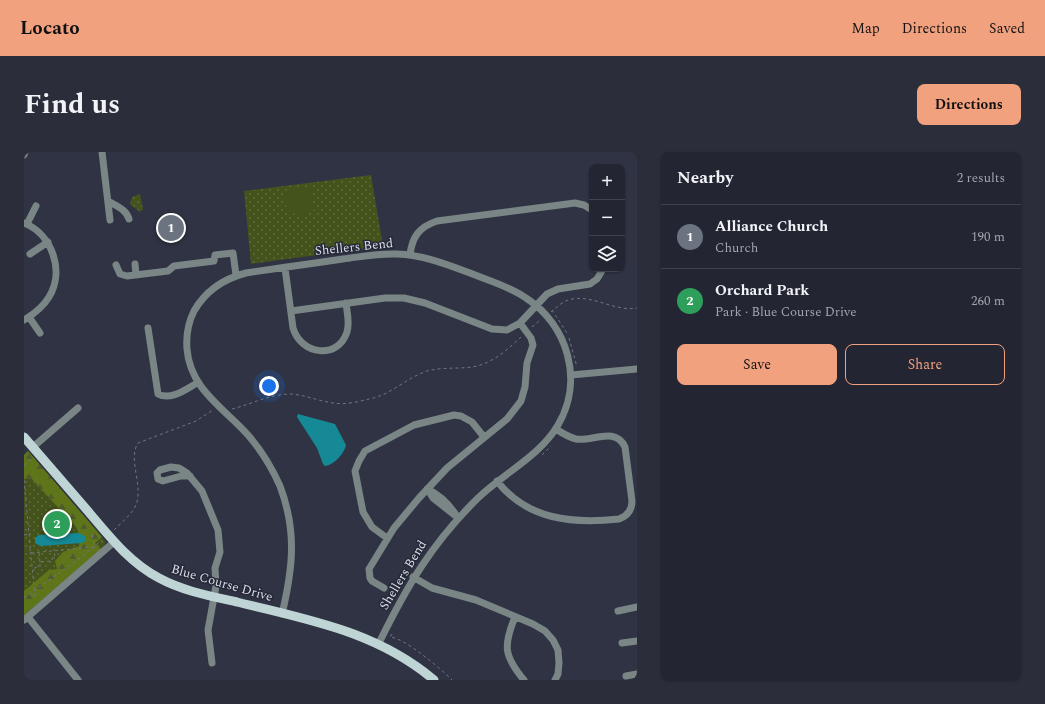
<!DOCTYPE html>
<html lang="en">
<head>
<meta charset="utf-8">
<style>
	:root { --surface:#232632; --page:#2b2e3a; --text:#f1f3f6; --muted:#a3a5ac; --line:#40434d; --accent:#f2a17e }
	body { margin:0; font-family:Spectral,serif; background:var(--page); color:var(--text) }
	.controls { position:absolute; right:12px; top:12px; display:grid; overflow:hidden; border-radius:8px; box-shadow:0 1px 3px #0004 }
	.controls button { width:36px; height:36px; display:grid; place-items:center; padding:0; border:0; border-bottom:1px solid var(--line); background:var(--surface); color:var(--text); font:20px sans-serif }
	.you { position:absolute; left:245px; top:234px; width:14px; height:14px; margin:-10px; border:3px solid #fff; border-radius:50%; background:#1a73e8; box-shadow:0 0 0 6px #1a73e833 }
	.badge { display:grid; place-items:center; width:26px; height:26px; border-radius:50%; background:var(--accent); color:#fff; font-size:13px; font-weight:700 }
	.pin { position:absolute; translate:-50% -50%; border:2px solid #fff; box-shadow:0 1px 4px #0006 }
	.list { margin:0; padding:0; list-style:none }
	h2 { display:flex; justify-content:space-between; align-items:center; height:52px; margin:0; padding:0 16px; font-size:17px }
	h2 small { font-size:13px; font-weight:400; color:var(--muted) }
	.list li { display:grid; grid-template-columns:26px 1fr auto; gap:12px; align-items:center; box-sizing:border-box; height:64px; padding:0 16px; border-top:1px solid var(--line) }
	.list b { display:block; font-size:15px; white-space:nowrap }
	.list p { margin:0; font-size:13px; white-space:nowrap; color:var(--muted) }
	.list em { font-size:13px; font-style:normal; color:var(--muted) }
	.actions { display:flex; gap:8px; padding:12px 16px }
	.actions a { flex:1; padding:9px 0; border:1px solid var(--accent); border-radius:8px; text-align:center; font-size:14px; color:var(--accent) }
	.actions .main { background:var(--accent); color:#111 }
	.icon { flex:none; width:22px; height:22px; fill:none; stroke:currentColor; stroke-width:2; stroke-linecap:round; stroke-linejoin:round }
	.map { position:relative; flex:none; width:613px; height:528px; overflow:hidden; border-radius:8px }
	header { display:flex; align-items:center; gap:24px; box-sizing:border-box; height:56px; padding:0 20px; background:var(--accent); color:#111 }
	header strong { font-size:19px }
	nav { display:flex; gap:22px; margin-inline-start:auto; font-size:14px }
	.intro { display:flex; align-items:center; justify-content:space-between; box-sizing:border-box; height:96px; padding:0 24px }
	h1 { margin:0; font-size:28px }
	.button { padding:10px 18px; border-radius:8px; background:var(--accent); color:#111; font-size:14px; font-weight:700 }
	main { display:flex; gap:24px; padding:0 24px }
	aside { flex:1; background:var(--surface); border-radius:8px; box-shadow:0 1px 3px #0004 }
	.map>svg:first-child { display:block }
</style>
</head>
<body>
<header>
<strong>Locato</strong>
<nav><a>Map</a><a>Directions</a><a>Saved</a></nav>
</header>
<div class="intro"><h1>Find us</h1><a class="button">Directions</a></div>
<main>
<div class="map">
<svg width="613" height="528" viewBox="0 0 613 528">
	<defs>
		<pattern id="green-dots" width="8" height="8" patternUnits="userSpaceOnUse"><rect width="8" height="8" fill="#43531b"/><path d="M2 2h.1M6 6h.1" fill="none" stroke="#5e6b3c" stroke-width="1.8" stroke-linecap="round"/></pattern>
		<pattern id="forest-firs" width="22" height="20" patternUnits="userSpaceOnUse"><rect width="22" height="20" fill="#5e7619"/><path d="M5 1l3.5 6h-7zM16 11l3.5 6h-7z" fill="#505c2f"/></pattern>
	</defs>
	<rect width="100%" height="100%" fill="#2f3343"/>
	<path fill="url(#green-dots)" d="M347,23L359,94L227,112L220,39Z
		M116,42L119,57L116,60L106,52L108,45Z
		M4,299L82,390L80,394L0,463V303Z"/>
	<path fill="url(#forest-firs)" d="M4,299L78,385L71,391L77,397L0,463V439L25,418L33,417L31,409L39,400L55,394L56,384L52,375L8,327H0V303Z"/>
	<path fill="#43531b" d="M287,36L290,58C273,70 255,58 263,38Z"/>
	<path fill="#158a96" d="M274,262L311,272L322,293C320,302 310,313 301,314L299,312L293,296L273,265Z
		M55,381L62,385L61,389L58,391L16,394L11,391V386L15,383Z"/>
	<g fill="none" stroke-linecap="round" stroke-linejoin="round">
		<path stroke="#727583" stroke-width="1" stroke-dasharray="3 3" stroke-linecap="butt" d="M528,158L543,181
			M527,160C533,155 540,148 548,147C570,143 591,160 613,156
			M508,175L516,168
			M545,186L553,215
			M208,257C228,252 246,242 267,242C281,243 295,249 309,251C320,253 334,250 345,247C367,243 382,226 403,219C418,215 433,217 448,215C468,212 483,198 497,185
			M518,303L527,294
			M0,313L7,307
			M0,328L11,447
			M90,378C97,371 106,364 111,355C121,335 103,308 114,291L172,269L189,258
			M0,383L5,382
			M68,383L71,396
			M7,401L69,395
			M15,401L16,410
			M10,416L16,415V410L28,409V406L31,405L30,399
			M0,446L56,406L78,388
			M368,482L366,485C381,486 417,517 428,528"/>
		<path stroke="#7a8585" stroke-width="7" d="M78,0L86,68
			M0,3L1,0
			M84,49C92,54 102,57 105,67
			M0,71C28,82 41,119 25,145C19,155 10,162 0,168
			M3,72L12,54
			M6,102L24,90
			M386,103C388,85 395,75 413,69L551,51L560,53L568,58
			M111,112L112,123
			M92,113L96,122L103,124L144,119L150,114L190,109L191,103L209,101L212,123
			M261,116L269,176C277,203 314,208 323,180C326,170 323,161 322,151
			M267,159L361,146H380L401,151L468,177L483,178L496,171L523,142L534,137L566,132L573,127L579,117
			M5,165L16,181
			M124,176L134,242C147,249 162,237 173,231
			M547,223L613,217
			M9,295L54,256
			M166,324H157L139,329L134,327L133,321L136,318L147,315L155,316L163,321L178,339L194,378L196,400L191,416L192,434L184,478L188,511
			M473,329C503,368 549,372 595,367C603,364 608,358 608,349L601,295C591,274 568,290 552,287C544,285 538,281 532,277
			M403,337C416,343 426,353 434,366
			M404,338L409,346L433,365
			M363,386L348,375L339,360L331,319L335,309L341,299L390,273L430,263L437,264L448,270L460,285
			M389,425L408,436L452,448L509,472L521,479L529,488L534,498L535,511L534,522L531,528
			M360,436L348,429L346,426L345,417L370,376L395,346L423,316L483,267L497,249L501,235L503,211L509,193L507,186L496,171
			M594,459L613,455
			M258,462C269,416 273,379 256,334C248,316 237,298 224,283C200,256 166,237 163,197C162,184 164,171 170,159C182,138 199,127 222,121C254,116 286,112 319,107C336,105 355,101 373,102C399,103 422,112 446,121C465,129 485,134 502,146C544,173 560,229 534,273C516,304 480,321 454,346C408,391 383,434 355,491
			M4,465L54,528
			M491,465C479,494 480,504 500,528
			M0,468L90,390
			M598,491L613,489
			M602,524L613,522"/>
		<path stroke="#bfd5d5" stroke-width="9" d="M0,285C21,309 42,334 63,358C85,384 105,410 135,426C159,439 186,444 213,450C284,468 352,479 410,528"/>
	</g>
	<g text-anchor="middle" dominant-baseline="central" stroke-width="3" stroke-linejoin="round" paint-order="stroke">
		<g font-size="13" fill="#dadde7" stroke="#262938">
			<text transform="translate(330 95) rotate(-6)">Shellers Bend</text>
			<text transform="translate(379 423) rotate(-59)">Shellers Bend</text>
			<text transform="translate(198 431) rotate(16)">Blue Course Drive</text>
		</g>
	</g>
</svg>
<div class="controls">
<button>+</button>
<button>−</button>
<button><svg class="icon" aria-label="layers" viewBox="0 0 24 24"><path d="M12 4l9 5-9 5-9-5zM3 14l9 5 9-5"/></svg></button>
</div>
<div class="you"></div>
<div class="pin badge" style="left:147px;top:76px;background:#6b7280">1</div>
<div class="pin badge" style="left:33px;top:372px;background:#2e9e5b">2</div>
</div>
<aside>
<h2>Nearby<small>2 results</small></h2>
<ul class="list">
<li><span class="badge" style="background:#6b7280">1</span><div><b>Alliance Church</b><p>Church</p></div><em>190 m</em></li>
<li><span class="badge" style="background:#2e9e5b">2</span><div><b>Orchard Park</b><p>Park · Blue Course Drive</p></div><em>260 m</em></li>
</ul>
<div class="actions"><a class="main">Save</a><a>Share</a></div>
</aside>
</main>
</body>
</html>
